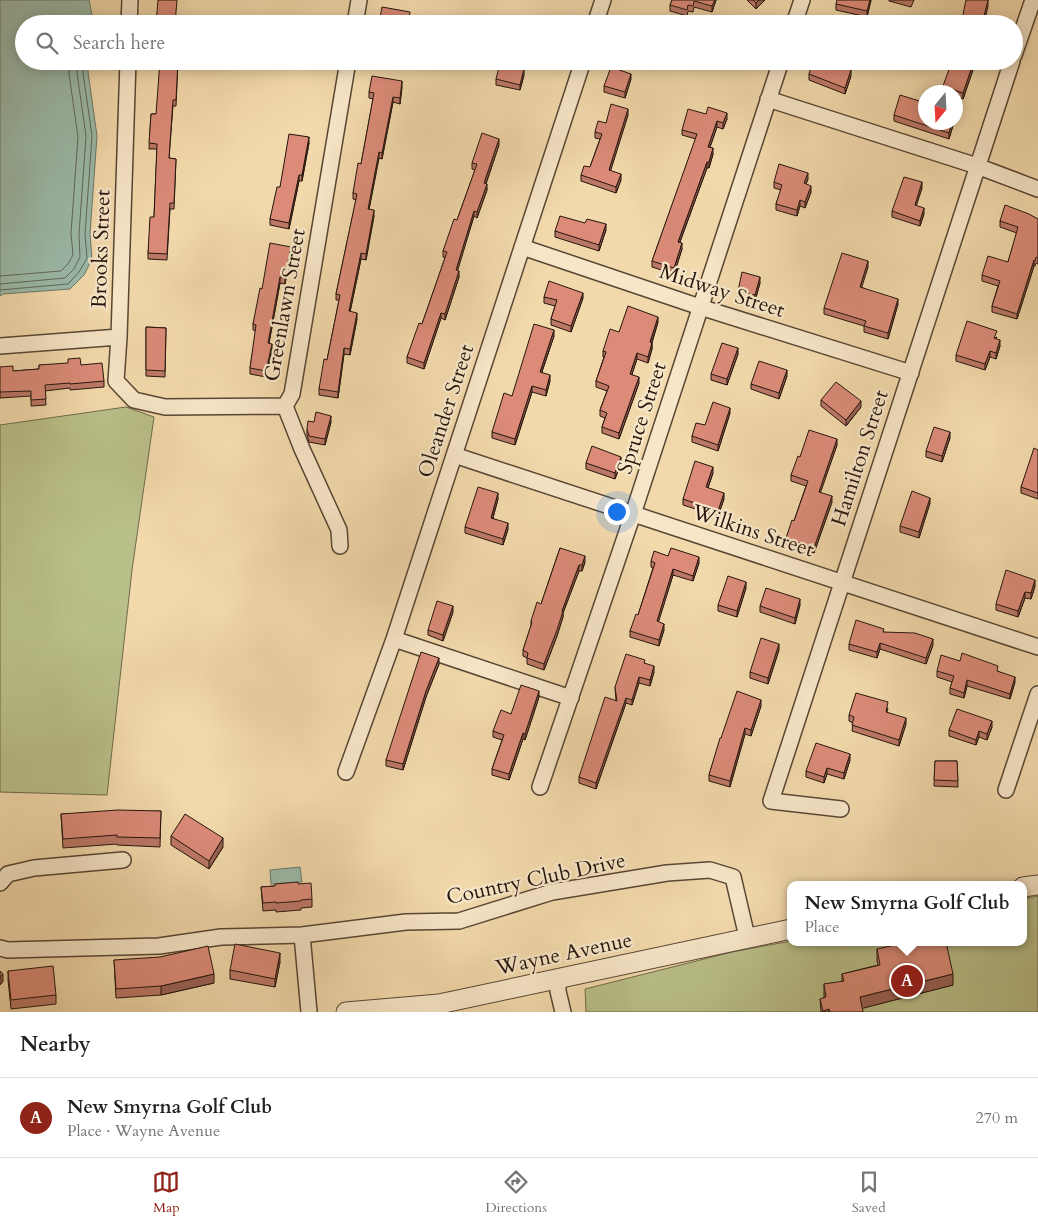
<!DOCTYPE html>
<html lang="en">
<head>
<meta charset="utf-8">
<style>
	:root { --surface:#fff; --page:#f6f6f6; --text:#202124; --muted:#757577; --line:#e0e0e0; --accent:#8f2418 }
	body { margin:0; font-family:Cardo,serif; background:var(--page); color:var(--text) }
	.compass { position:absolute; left:918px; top:85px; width:45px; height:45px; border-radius:50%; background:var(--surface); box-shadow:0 2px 12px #0003; rotate:198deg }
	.you { position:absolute; left:616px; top:511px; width:18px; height:18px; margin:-12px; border:4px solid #fff; border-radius:50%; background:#1a73e8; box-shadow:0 0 0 8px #1a73e833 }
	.badge { display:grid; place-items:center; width:32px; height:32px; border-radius:50%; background:var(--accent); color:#fff; font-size:16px; font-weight:700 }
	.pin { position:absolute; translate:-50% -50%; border:2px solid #fff; box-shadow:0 1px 5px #0006 }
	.popup { position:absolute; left:787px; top:881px; width:240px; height:65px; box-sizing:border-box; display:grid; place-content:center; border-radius:10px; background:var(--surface); filter:drop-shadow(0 1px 4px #0005); font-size:16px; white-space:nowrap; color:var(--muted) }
	.popup b { font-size:19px; color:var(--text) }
	.popup::after { content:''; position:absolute; left:50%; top:100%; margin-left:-10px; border:10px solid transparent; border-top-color:var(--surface) }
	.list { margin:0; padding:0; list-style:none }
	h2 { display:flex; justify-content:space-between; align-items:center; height:65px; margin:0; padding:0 20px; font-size:21px }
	h2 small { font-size:16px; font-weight:400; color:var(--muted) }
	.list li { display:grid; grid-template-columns:32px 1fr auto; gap:15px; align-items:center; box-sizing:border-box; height:80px; padding:0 20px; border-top:1px solid var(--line) }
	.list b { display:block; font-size:19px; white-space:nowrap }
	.list p { margin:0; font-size:16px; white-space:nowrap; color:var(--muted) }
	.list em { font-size:16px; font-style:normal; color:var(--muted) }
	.icon { flex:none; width:28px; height:28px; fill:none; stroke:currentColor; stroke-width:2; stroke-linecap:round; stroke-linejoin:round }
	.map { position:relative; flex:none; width:1038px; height:1012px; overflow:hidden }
	.search { position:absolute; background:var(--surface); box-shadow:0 2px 12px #0003; left:15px; right:15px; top:15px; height:55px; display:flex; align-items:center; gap:12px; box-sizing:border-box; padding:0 18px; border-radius:28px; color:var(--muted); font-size:19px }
	.sheet { height:145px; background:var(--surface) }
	nav { display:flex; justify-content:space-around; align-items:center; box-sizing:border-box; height:70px; border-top:1px solid var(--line); background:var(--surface); font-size:14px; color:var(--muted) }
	nav a { display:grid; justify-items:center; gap:2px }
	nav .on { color:var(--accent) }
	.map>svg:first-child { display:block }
</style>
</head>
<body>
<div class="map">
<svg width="1038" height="1012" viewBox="0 0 1038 1012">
	<rect width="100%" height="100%" fill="#f2d9ab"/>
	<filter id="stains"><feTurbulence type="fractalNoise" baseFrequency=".004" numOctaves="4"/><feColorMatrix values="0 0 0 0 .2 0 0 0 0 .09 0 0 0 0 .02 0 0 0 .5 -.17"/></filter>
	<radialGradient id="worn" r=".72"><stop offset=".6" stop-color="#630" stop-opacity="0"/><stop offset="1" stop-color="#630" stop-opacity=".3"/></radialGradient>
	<path fill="#b9bf89" stroke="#6f6a4b" d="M126,407L154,417L132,570L107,795L0,792V425Z
		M1038,896V1012H586L585,989L732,952L791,941L1023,942V899Z"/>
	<path fill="#9bbaa9" stroke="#6c786b" d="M0,0H89L92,15V24H24V61H89L88,72L97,136L90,234L92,259L84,275L70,289L3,294L0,296Z
		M300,867L302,882L271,884L270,870Z"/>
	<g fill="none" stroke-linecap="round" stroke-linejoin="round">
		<path stroke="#60685b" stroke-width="1" d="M0,276L61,271L68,264L73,255L71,233L78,137L69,74L70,61
			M0,284L65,278L74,269L80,257L79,234L86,136L77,73L78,61
			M0,290L68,284L79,272L87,258L85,234L92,136L83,73L84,61"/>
		<defs>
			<path id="minor" d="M129,24L130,0
				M355,24L359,0
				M595,24L603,0
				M794,24L802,0
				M1014,55L1033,0
				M128,61L119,337L116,381L134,400L165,407L285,406
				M768,99L977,166L1038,189
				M522,247L700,307L911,373
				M0,346L119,337
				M285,406L292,394L348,61
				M285,406L302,449L339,530L340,546
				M454,455L1038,647
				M394,639L571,698
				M346,772L394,639L583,61
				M540,787L633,514L781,61
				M1006,790L1038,694
				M841,809L771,801L1012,61
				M0,883L8,874L34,868L123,860
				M302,935L309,1012
				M0,948L8,950L159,946L221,937L302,935L406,922L459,921L552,892L667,873L710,870L733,877L747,937
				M558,978V991L563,1012"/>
			<path id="tertiary" d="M1023,887L1038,885
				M346,1012L439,1004L791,929"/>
		</defs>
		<use href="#minor" stroke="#584634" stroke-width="18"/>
		<use href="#tertiary" stroke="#584634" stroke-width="21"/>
		<use href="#minor" stroke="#f7e6c8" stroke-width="15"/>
		<use href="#tertiary" stroke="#f7e6c8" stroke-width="19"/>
	</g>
	<path fill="#bc7867" stroke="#25150d" d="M672,0H716L712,12L694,7L693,12L688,11L687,16L670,11V5Z
		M747,0H765L756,9Z
		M871,0L867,17L836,10V4Z
		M889,0H914L911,7L889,1Z
		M178,61L176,106H173L169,158L176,159L174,209H170L167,260L148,259V253L154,217L157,149H149L151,114H156Z
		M722,61H734L733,65Z
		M975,61V64L963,99L956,96V92H943V86Z
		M809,74L851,76L845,94L809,80Z
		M524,75L520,90L496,85V79Z
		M631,79L625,98L604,92V86Z
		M402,87L400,104L393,102L382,159L379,158L369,209L374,216L366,260L361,259L350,312L357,319L350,355L344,354L338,398L319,395V389L327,360L339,300H336V294L356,200L353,199V193L361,164L373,99L369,98V92Z
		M628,115L610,171L621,180L616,193L581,181V175L590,167L600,139L595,138V132L606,123Z
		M894,115L926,122H954L949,139L894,121Z
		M727,119L723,129L717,127L710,147L713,154L709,168H707L680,242L682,249L674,274L652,267V261L696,139L682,135V130Z
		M309,143L302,181H299L289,229L270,225V219L280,187Z
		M499,145L486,184L487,190L477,218L474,216L457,271L459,277L445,320L441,318L424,369L407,363V357L422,324L445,258L443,257V251L457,220L475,170L472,169V163Z
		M808,179L806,184L811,192L805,208L800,206L797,216L776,210V204L781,190L774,188V182Z
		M922,188L916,205L924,214L920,226L892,217V211Z
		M1038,219V264L1036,263L1035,266H1034L1017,319L992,312V306L998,286L982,281V275L1008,262L1017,233L1000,227V221Z
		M606,230L599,251L555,237V231Z
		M291,253L285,284L280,283L269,343L272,349L266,377L250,374V368L256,331L253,330V324L262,289Z
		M868,267L861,287L898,304L888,339L864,332V326L824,314V308Z
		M760,283L755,301L738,297V291Z
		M544,297L583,298L571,332L551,325V319L555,306L544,303Z
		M658,322L652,343V349L648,363L637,359L632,374L639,383L619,439L602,433V427L605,418L600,416V410L607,391L596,387V381L604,357H603V351L619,332Z
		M146,327L166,328L165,377L146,376Z
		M554,336L542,372L550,381L546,396L532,392L515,445L492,438V432L512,396Z
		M997,337L996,339L1000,346L996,359L990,357L985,370L956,361V355Z
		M738,354L727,385L711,380V374Z
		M39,365H81L104,381V387L70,390V388L45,391L46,405L31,406V396L0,398V367L13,371L39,369Z
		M787,376L779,399L751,389V384Z
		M821,400L861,407L846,426L821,406Z
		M730,413L718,451L692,442V436L705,425Z
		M314,422H331L325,445L309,442L307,435V429Z
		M950,438L942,462L926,457V451Z
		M837,445L820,492L832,502L814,553L786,544V538L794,521L806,486L791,481V475L800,457Z
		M1038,450V499L1021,493V487Z
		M586,463H621L615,479L586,469Z
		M713,473L708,488L724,499L718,516L683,505V499Z
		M498,499L493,518L508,529L503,545L465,533V527Z
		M930,503L919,538L900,532V526Z
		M560,548L585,562L582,571H579L563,613V617L557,636L544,670L527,664V658L523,656V650L531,626V621L541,604Z
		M668,556L699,563L693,581L673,575L658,622L664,630L659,646L630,637V631L638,615L653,568L651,567V561Z
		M1035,586L1031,599L1025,598L1018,617L996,610V604Z
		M746,588L737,617L718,611V605Z
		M800,605L795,624L760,612V606Z
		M453,612L443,641L428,635V630Z
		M884,632L933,645L926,664L880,649L877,658L849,650V644Z
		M779,650L768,684L750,678V672Z
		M645,663L654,672L650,686L639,683L632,705L626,703L596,789L579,783V777L616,701L615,687Z
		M439,664L426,697L403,770L386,766V760Z
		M937,671H998L1015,682L1010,699L967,686L964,698L950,694V688L952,682L937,677Z
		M539,697L525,740L523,739L509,780L492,775V769L502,740L493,737V731L511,714Z
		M761,706L751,736L745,734L730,787L709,781V775L721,738Z
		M888,708L887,712L906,724L899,746L852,731L853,723L849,721V715Z
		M992,727L987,740L979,737L976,745L949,736V730Z
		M850,760L844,779L827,774L824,783L806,777V771Z
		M935,761H957L958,787L934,786Z
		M161,811L160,847L117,845V844L63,848L61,814Z
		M171,836L223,847L209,869L171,845Z
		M298,884L312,899V907L301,908V910L276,912V910L263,911L261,887Z
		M877,949L953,985L862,1008L863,1012H821L820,999L824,998V984L842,982V974L878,965L877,961Z
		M114,960L214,983L161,995L116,998Z
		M280,962L275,987L230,979V970Z
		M8,971L56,995V1004L11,1009L8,980Z"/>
	<path fill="#996154" stroke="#25150d" d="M715,0H716L712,12V6Z
		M759,0H765L756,9V3Z
		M870,0H871L867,17V11Z
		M988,0V6L984,24H982Z
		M974,61H975V64L963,99V93Z
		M524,69V75L520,90V85Z
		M851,70V76L845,94V88Z
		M631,74V79L625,98V92Z
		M402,81V87L400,104V98Z
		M393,97V102L382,159V153Z
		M628,109V115L609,176V170Z
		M727,113V119L723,129V123Z
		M717,121V127L708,153V147Z
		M952,122H954L949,139V133Z
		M309,137V143L302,181V175Z
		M499,139V145L484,189V183Z
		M713,148V154L709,168V162Z
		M379,152V158L368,215V209Z
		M707,162V168L678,247V242Z
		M808,173V179L804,189V183Z
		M621,174V180L616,193V187Z
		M299,175V181L289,229V223Z
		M922,182V188L915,210V205Z
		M487,184V190L477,218V212Z
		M811,186V192L805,208V202Z
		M800,200V206L797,216V210Z
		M924,208V214L920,226V221Z
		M374,210V216L366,260V254Z
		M474,211V216L456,276V270Z
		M606,224V230L599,251V245Z
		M682,243V249L674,274V268Z
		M291,247V253L285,284V278Z
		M361,253V259L349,317V311Z
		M1034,260V266L1017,319V314Z
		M868,261V267L860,293V287Z
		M459,271V277L445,320V314Z
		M280,277V283L268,349V343Z
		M760,277V283L755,301V295Z
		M583,293V298L571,332V326Z
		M898,299V304L888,339V333Z
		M357,313V319L350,355V349Z
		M441,313V318L424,369V363Z
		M658,317V322L650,348V342Z
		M554,330V336L540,377V372Z
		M1000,340V346L996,359V353Z
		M652,343V349L648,363V357Z
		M272,344V349L266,377V371Z
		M344,348V354L338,398V392Z
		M738,348V354L727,385V379Z
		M990,351V357L985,370V364Z
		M637,353V359L630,380V374Z
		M787,370V376L779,399V393Z
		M550,375V381L546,396V390Z
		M639,377V383L619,439V433Z
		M532,386V392L515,445V439Z
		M861,401V407L846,426V420Z
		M730,408V413L718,451V445Z
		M331,416V422L325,445V439Z
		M950,432V438L942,462V456Z
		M837,439V445L819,497V492Z
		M621,457V463L615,479V473Z
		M713,467V473L706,493V487Z
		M498,493V499L491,524V518Z
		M724,493V499L718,516V511Z
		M832,496V502L814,553V548Z
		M930,498V503L919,538V532Z
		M508,523V529L503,545V539Z
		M585,556V562L582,571V565Z
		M699,557V563L693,581V576Z
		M579,565V571L563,613V617L557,636L544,670V664L562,611Z
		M673,569V575L657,627V621Z
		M1035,580V586L1031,599V593Z
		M746,582V588L737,617V611Z
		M1025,592V598L1018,617V611Z
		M800,599V605L795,624V618Z
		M453,606V612L443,641V635Z
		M664,624V630L659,646V640Z
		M933,639V645L926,664V658Z
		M880,643V649L877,658V652Z
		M779,644V650L768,684V678Z
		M439,658V664L426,697L403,770V764L426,691Z
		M654,666V672L650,686V680Z
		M639,677V683L632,705V700Z
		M1015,677V682L1010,699V694Z
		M967,680V686L964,698V693Z
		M539,691V697L525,740V734Z
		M626,698V703L596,789V783Z
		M761,700V706L751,736V730Z
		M906,718V724L899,746V740Z
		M992,721V727L987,740V734Z
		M745,728V734L730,787V781Z
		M979,731V737L976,745V740Z
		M523,733V739L509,780V774Z
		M850,754V760L844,779V773Z
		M827,768V774L824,783V777Z
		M223,838V847L209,869V861Z
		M280,953V962L275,987V979Z
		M3,974V982L0,985V977Z
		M214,974V983L161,995V986Z
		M953,974V985L860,1009V997Z
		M829,1009V1012H823V1011Z"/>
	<path fill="#db8b78" stroke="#25150d" d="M158,0H177L175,24H156Z
		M672,0H715L712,6L694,1L693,6L688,5L687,10L670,5Z
		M753,0H759L756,3Z
		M837,0H870L867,11L836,4Z
		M966,0H988L982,24H961Z
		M382,7L410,12L408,24H379Z
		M319,20L332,22V24H318Z
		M160,61H178L176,100H173L169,158L176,159L174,203H170L167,254L148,253L150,217H154L157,144L149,143L151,114H156Z
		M813,61H827L851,70L845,88L809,74Z
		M952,61H974L963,93L943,86Z
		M500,63L524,69L520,85L496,79Z
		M611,67L631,74L625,92L604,86Z
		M372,76L402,81L400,98L393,97L382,153L379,152L368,209L374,210L366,254L361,253L349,311L357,313L350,349L344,348L338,392L319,389L324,359L327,360L340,295L336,294L357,194L353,193L358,163L361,164L374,93L369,92Z
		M900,95L926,103V122H952L949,133L894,115Z
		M611,104L628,109L609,170L621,174L616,187L581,175L584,166L590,167L602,134L595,132L598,121L606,123Z
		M708,107L727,113L723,123L717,121L708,147L713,148L709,162H707L678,242L682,243L674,268L652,261L697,134L682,130L688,109L706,114Z
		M482,133L499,139L484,183L487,184L477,212L474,211L456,270L459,271L445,314L441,313L424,363L407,357L419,323L422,324L447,252L443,251L454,219L457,220L477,164L472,163Z
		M289,134L309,137L302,175H299L289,223L270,219L277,187H280Z
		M779,164L808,173L804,183L811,186L805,202L800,200L797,210L776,204L782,185L774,182Z
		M904,177L922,182L915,205L924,208L920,221L892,211Z
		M1005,205L1029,214L1038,219V258L1036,257L1035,261L1034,260L1017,314L992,306L1000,281L982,275L988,256L1008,262L1018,227L1000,221Z
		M560,216L585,223L587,219L606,224L599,245L555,231Z
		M270,243L291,247L285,278L280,277L268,343L272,344L266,371L250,368L256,325L253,324L260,288L262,289Z
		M842,253L868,261L860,287L898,299L888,333L864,326L866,321L824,308Z
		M742,272L760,277L755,295L738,291Z
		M549,281L583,293L571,326L551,319L557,300L544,297Z
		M628,306L658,317L650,342L652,343L648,357L637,353L630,374L639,377L619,433L602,427L607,413L600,410L609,386L596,381L606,352L603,351L610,329L619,332Z
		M967,321L997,331L994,338L1000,340L996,353L990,351L985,364L956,355Z
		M534,324L554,330L540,372L550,375L546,390L532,386L515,439L492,432L504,393L512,396Z
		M146,327L166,328L165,371L146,370Z
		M722,343L738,348L727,379L711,374Z
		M80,358L81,365L102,363L104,381L70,384V383L45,385L46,399L31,400V391L0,392V367L13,366V371L39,369V365L68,363V359Z
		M759,361L787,370L779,393L751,384Z
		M836,382L861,401L846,420L821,400Z
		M713,402L730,408L718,445L692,436L696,423L705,425Z
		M316,412L331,416L325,439L309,436L307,429L308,421L314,422Z
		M934,427L950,432L942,456L926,451Z
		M809,430L837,439L819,492L832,496L814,548L786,538L792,520L794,521L808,481L791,475L798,456L800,457Z
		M592,446L621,457L615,473L586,463Z
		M1034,448L1038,450V493L1021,487Z
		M695,461L713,467L706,487L724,493L718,511L683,499Z
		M478,487L498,493L491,518L508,523L503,539L465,527Z
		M912,491L930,498L919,532L900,526Z
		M560,548L585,556L582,565H579L562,611H563L557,630L544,664L527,658L528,653L523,650L532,622L531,621L537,602L541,604Z
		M671,548L699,557L693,576L673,569L657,621L664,624L659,640L630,631L636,614L638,615L655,563L651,561L654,551L668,556Z
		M1006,570L1035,580L1031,593L1025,592L1018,611L996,604Z
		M728,576L746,582L737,611L718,605Z
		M766,588L800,599L795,618L760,606Z
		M437,601L453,606L443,635L428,630Z
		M856,620L884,629L883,632L915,633L933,639L926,658L880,643L877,652L849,644Z
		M761,638L779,644L768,678L750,672Z
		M421,652L439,658L426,691L403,764L386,760Z
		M962,653L998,666L997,671L1015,677L1010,694L967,680L964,693L950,688L954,676L937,671L941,655L960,661Z
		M626,654L645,660L644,663L654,666L650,680L639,677L632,700L626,698L596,783L579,777L605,697L617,701L615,687Z
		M521,685L539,691L525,734L523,733L509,774L492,769L504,735L493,731L501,710L511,714Z
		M737,691L761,700L751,730L745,728L730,781L709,775L720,738H721Z
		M856,693L888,702L886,712L906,718L899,740L852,725L854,717L849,715Z
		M957,709L992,721L987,734L979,731L976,740L949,730Z
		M816,743L850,754L844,773L827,768L824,777L806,771Z
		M935,761H957L958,781L934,780Z
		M118,810L161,811L160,838L117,837V835L63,839L61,814Z
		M185,814L223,838L209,861L171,836Z
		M298,882V884L311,883L312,899L301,900V901L276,903V902L263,903L261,887L275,886V884Z
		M909,942H946L953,974L860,997L863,1012H830L829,1009L823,1011L820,999L826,997L824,984L844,981L842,974L880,965L877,949Z
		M235,944L280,953L275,979L230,970Z
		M208,946L214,974L161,986L116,989L114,960L160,957Z
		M53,966L56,995L11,1000L8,971Z
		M0,971L3,974L0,977Z"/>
	<g text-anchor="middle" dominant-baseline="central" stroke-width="4.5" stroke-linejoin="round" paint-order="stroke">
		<g font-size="21" fill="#25150d" stroke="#f7e6c8">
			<text transform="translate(101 249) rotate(-88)">Brooks Street</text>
			<text transform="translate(722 291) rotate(18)">Midway Street</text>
			<text transform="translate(285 305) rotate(-80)">Greenlawn Street</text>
			<text transform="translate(446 411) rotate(-72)">Oleander Street</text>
			<text transform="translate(642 418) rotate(-72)">Spruce Street</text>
			<text transform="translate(860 458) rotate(-72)">Hamilton Street</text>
			<text transform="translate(753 531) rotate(18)">Wilkins Street</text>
			<text transform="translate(536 879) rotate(-12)">Country Club Drive</text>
			<text transform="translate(564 954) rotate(-12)">Wayne Avenue</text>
		</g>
	</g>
	<rect width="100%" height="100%" filter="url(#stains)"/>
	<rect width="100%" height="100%" fill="url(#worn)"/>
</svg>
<svg class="compass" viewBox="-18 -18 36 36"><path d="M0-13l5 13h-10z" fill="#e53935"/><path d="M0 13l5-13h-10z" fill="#757577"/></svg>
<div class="you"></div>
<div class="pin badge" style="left:907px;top:981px">A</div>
<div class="popup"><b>New Smyrna Golf Club</b>Place</div>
<div class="search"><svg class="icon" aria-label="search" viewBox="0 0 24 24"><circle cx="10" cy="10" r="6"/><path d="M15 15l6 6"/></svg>Search here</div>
</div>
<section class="sheet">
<h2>Nearby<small></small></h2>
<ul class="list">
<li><span class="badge">A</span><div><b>New Smyrna Golf Club</b><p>Place · Wayne Avenue</p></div><em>270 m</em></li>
</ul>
</section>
<nav>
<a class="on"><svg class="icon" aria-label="map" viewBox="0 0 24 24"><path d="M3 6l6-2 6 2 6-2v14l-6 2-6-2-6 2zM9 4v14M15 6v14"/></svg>Map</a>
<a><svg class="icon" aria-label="directions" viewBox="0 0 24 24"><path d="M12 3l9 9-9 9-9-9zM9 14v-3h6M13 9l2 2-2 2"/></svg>Directions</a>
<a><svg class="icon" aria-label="saved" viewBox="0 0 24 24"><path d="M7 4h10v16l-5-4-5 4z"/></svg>Saved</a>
</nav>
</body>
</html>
